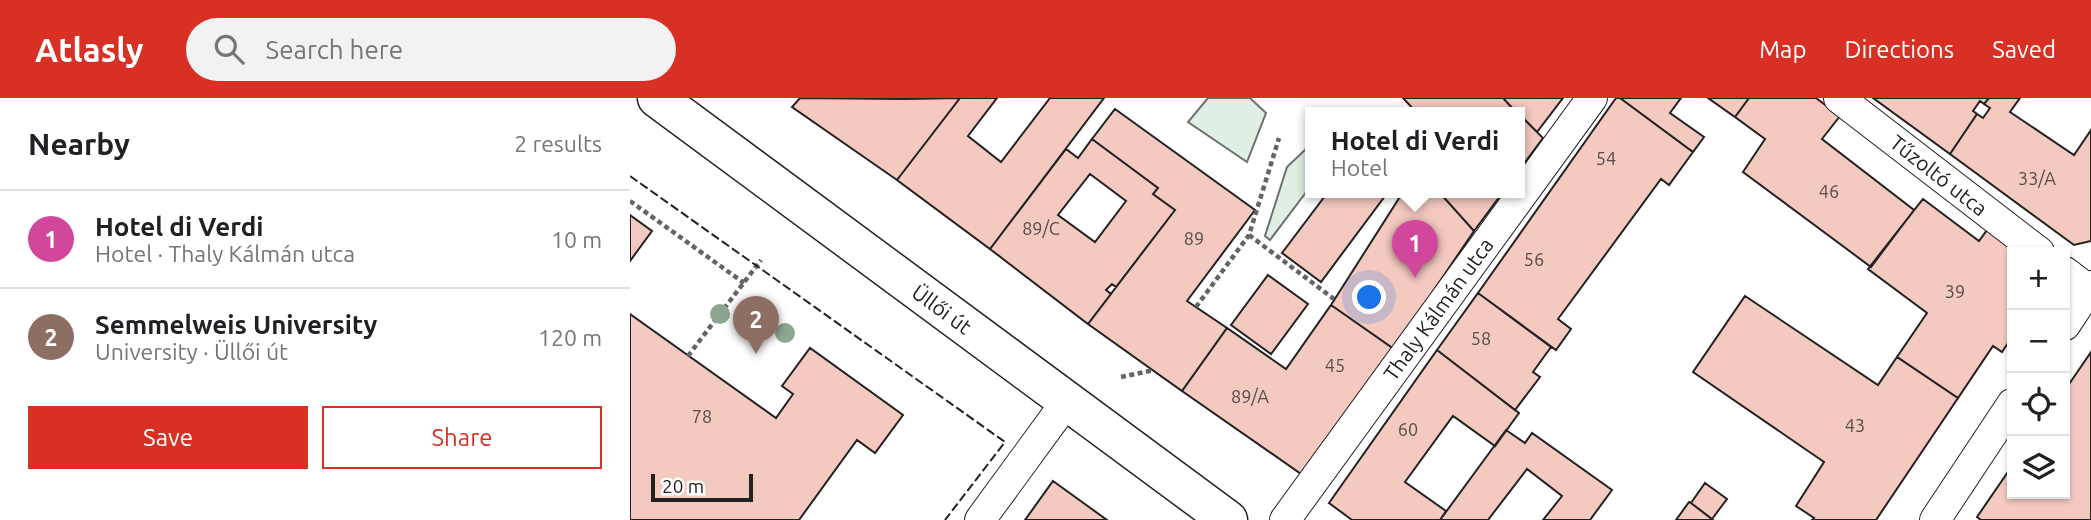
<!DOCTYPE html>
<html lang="en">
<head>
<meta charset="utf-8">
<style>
	:root { --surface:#fff; --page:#f2f2f2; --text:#202124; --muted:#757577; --line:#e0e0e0; --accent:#d93025 }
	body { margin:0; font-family:Ubuntu,sans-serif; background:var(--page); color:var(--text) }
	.controls { position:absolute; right:21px; bottom:21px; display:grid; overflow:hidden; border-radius:0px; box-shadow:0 2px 5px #0004 }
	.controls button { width:63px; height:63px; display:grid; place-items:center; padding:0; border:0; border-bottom:2px solid var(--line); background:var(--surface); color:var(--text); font:35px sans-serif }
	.scale { position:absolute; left:21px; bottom:18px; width:102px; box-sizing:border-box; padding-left:7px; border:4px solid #222; border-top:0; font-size:19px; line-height:24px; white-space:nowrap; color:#222; -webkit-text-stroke:5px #fff; paint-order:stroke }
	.you { position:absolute; left:740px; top:200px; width:24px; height:24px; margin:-18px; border:5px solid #fff; border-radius:50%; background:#1a73e8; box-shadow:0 0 0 10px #1a73e833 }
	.badge { display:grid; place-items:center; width:46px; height:46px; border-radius:50%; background:var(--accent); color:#fff; font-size:23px; font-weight:700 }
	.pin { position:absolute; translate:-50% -58px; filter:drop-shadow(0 2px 4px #0008) }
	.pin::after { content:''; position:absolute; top:37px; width:24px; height:21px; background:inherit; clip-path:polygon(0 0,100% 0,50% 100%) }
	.popup { position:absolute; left:675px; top:9px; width:220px; height:91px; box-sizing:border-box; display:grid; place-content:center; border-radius:0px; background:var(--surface); filter:drop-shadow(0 2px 5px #0005); font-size:23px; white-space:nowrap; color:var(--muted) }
	.popup b { font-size:26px; color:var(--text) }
	.popup::after { content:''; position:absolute; left:50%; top:100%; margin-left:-14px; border:14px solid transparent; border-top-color:var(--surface) }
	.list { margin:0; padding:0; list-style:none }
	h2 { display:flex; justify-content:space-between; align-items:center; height:91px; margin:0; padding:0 28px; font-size:30px }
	h2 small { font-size:23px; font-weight:400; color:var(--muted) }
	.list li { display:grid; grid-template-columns:46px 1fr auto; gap:21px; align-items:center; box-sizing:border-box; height:98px; padding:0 28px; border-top:2px solid var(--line) }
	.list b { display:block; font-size:26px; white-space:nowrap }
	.list p { margin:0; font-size:23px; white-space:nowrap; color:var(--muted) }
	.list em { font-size:23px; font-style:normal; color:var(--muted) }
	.actions { display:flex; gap:14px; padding:21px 28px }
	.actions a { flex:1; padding:16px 0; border:2px solid var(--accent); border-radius:0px; text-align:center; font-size:24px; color:var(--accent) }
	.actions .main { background:var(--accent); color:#fff }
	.icon { flex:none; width:38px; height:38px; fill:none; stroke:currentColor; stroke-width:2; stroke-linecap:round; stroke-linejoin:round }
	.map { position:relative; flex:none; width:1461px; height:422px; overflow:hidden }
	header { display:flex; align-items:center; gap:42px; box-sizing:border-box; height:98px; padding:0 35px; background:var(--accent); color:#fff }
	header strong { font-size:33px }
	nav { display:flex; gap:38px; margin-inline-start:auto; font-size:24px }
	.search { width:490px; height:63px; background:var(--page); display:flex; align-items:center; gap:18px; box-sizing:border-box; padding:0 24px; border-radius:38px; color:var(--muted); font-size:26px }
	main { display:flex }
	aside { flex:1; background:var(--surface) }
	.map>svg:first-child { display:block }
</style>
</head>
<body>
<header>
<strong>Atlasly</strong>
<div class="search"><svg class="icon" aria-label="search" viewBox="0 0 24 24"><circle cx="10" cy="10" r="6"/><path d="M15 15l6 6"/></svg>Search here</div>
<nav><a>Map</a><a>Directions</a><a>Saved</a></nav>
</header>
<main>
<aside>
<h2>Nearby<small>2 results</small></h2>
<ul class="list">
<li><span class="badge" style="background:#d1479c">1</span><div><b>Hotel di Verdi</b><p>Hotel · Thaly Kálmán utca</p></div><em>10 m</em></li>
<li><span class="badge" style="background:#8d6e63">2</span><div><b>Semmelweis University</b><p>University · Üllői út</p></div><em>120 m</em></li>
</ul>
<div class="actions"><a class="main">Save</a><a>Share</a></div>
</aside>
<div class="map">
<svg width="1461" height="422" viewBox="0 0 1461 422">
	<rect width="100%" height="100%" fill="#fff"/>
	<path fill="#e0efe3" stroke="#6f6f6f" stroke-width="2" d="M578,0H620L636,15L617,64L558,24Z
		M680,47V89L640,142L635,138L657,69Z"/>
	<path fill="#f3c9c0" stroke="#222" stroke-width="2" fill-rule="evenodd" d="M170,0L274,1L330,0L267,82L162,9Z
		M330,0H367L338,38L371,64L420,0H474L360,151L267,82Z
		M773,0H873L886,14H786Z
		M873,0H933L907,34L890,17V14H886Z
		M986,0H990L1063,54L1039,87L1031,81L928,221L941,231L926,252L848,195Z
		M990,0H1051L1040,15L1074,39L1063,54Z
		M1078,0H1119L1105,19Z
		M1119,0H1186L1210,18L1192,41L1284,112L1241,169L1113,74L1135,41L1105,19Z
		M1243,0H1359L1354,6L1350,3L1343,13L1347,16L1320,56Z
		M1359,0H1390L1380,14L1444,57L1461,32V143L1444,147L1320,56L1347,16L1353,20L1360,10L1354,6Z
		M485,11L625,112L557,203L597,230L552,293L458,226L545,112L523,96L528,90L462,41Z
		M890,17L913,40L890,71Z
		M462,41L528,90L523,96L545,112L486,189L482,186L476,192L481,196L458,226L360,151L436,51L448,60ZM460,76L496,103L465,144L428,117Z
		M698,94H758L691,184L652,155Z
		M773,94H809L844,133L764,251L701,207Z
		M809,94H873L844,133Z
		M1293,101L1349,143L1357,132L1387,154H1382V239L1372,254L1363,248L1328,300L1267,259L1297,215L1238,171Z
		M0,117L22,133L0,163Z
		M638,177L678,206L641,256L601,227Z
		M848,195L921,249L903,274L910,279L885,312L807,252Z
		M1115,198L1248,287L1267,259L1328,300L1246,422H1182L1184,420L1166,408L1194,364L1063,274Z
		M701,207L764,251L674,378L552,293L597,230L656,271Z
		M0,216L146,320L163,296L152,288L180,250L273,317L245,355L227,342L169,422H0Z
		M807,252L889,315L865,348L823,318L775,384L816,413L810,422H722L699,405Z
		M1461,254V422H1351L1347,419L1382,368V396H1435V292Z
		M876,332L895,345L902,335L982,392L960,422H913L932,398L897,371L858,422H810Z
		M423,383L477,422H395Z
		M1075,385L1097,401L1082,421L1061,405Z
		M1059,404L1061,405L1083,422H1046Z"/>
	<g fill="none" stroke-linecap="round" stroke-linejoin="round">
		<defs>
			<path id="street" d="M1209,0L1409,154
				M1435,174L1461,194
				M1435,227L1461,188
				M350,422L437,303
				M655,422L962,0
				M1305,422L1382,306"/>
			<path id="secondary" d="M27,0L598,422"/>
		</defs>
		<use href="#street" stroke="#222" stroke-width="32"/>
		<use href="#secondary" stroke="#222" stroke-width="41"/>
		<path stroke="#646464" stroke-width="4.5" stroke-dasharray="5 3.5" stroke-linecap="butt" d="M0,103L114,185
			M619,137L704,201
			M566,209L619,137L649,40
			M58,258L131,162
			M491,279L524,272"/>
		<use href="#street" stroke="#fff" stroke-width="30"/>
		<use href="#secondary" stroke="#fff" stroke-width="38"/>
		<path stroke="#222" stroke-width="2" stroke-dasharray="9 3.5" stroke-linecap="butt" d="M0,78L375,344L315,422"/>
	</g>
	<g fill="#8da692">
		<circle cx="90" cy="216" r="10"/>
		<circle cx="155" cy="235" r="10"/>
	</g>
	<g text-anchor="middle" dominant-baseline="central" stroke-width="5" stroke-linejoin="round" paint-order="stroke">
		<g font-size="18" fill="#564c4a">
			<text x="976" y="60">54</text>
			<text x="1407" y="80">33/A</text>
			<text x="1199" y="93">46</text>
			<text x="411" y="130">89/C</text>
			<text x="564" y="140">89</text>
			<text x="904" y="161">56</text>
			<text x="1325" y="193">39</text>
			<text x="851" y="240">58</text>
			<text x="705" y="267">45</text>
			<text x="620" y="298">89/A</text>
			<text x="72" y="318">78</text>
			<text x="1225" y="327">43</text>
			<text x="778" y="331">60</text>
		</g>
		<g font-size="21" fill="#222" stroke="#fff">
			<text transform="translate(1309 77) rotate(38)">Tűzoltó utca</text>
			<text transform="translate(312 211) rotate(36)">Üllői út</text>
			<text transform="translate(808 211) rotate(-54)">Thaly Kálmán utca</text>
		</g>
	</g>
</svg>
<div class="controls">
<button>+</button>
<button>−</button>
<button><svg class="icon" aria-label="locate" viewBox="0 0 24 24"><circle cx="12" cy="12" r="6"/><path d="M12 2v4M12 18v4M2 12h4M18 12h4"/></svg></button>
<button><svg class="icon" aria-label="layers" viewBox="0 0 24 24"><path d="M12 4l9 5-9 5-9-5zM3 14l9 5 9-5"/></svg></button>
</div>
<div class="scale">20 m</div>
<div class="you"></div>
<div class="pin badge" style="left:785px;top:180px;background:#d1479c">1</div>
<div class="popup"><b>Hotel di Verdi</b>Hotel</div>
<div class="pin badge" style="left:126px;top:256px;background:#8d6e63">2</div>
</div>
</main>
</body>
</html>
